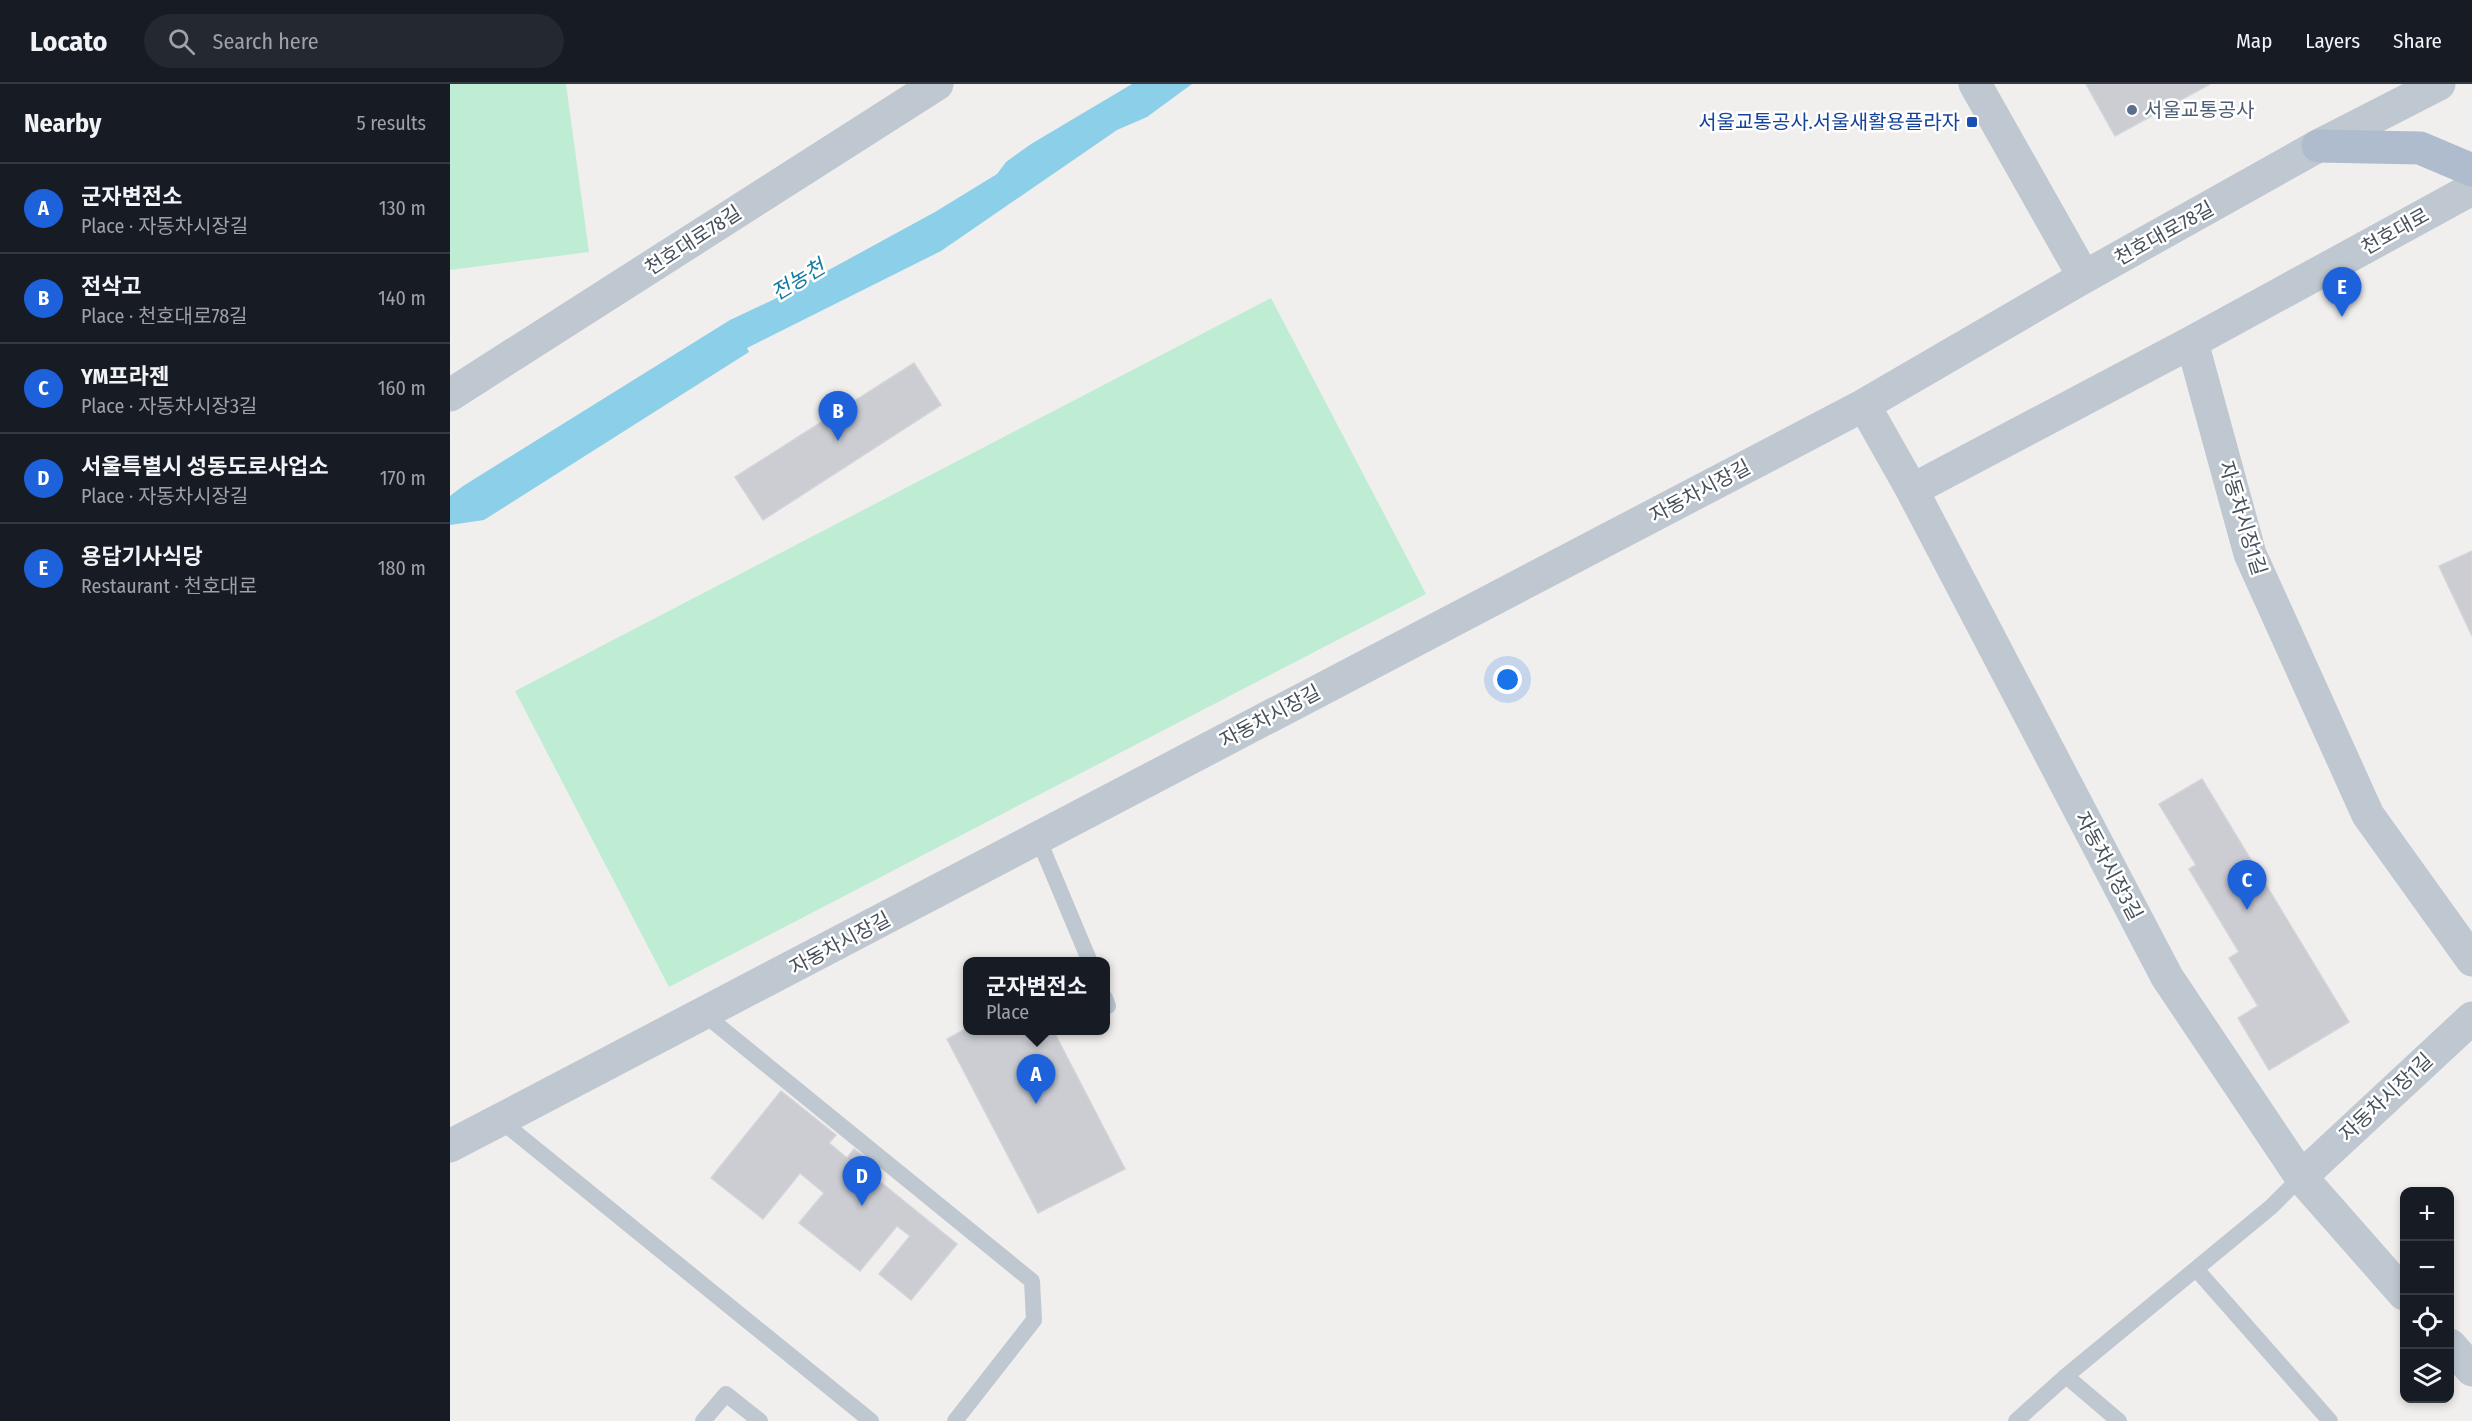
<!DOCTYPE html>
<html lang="en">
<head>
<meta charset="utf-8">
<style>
	:root { --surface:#171b24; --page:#242831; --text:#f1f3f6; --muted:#9ea1a6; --line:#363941; --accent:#1e62db }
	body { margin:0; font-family:"Fira Sans Condensed","Noto Sans KR",sans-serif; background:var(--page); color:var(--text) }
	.controls { position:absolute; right:18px; bottom:18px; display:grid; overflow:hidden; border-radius:12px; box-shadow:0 3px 9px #0003 }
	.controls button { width:54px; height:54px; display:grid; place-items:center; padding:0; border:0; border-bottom:2px solid var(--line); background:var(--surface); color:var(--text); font:30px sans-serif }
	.you { position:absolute; left:1058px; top:596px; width:21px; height:21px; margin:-15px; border:4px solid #fff; border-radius:50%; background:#1a73e8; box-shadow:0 0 0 9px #1a73e833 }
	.badge { display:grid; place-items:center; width:39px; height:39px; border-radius:50%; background:var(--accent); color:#fff; font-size:20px; font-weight:700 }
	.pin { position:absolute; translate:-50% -50px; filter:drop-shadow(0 2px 3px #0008) }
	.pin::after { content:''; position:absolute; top:32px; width:21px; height:18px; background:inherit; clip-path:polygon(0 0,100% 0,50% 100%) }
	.popup { position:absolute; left:513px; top:873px; width:147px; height:78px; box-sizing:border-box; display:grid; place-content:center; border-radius:12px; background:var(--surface); filter:drop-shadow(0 2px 4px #0005); font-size:20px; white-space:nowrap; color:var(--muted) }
	.popup b { font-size:22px; color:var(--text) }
	.popup::after { content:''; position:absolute; left:50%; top:100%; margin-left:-12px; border:12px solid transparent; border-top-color:var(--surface) }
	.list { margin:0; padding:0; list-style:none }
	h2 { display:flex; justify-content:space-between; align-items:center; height:78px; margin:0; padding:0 24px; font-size:26px }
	h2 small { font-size:20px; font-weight:400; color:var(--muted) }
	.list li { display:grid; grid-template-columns:39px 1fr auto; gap:18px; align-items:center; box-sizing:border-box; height:90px; padding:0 24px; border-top:2px solid var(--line) }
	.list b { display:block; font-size:22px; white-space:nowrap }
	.list p { margin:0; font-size:20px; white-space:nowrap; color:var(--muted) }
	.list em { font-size:20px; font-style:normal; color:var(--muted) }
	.icon { flex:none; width:33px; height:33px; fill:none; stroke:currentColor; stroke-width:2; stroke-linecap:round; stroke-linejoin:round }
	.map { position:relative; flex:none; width:2022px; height:1337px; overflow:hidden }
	header { display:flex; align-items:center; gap:36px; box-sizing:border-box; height:84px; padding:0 30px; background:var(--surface); border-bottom:2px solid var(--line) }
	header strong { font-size:28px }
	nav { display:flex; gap:33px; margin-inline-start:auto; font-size:21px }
	.search { width:420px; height:54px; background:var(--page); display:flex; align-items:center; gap:15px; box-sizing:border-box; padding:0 21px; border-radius:33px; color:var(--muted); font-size:22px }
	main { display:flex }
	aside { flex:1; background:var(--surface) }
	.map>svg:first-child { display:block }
</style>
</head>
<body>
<header>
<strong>Locato</strong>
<div class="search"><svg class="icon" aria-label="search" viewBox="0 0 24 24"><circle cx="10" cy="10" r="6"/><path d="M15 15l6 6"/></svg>Search here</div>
<nav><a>Map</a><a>Layers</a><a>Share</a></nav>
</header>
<main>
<aside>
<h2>Nearby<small>5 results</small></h2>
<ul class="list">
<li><span class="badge">A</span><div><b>군자변전소</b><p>Place · 자동차시장길</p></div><em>130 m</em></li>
<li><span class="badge">B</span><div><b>전삭고</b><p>Place · 천호대로78길</p></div><em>140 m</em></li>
<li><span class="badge">C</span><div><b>YM프라젠</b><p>Place · 자동차시장3길</p></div><em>160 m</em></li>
<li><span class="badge">D</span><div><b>서울특별시 성동도로사업소</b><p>Place · 자동차시장길</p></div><em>170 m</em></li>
<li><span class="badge">E</span><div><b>용답기사식당</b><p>Restaurant · 천호대로</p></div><em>180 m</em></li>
</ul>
</aside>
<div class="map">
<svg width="2022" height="1337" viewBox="0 0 2022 1337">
	<rect width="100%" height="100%" fill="#f1efee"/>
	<path fill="#beedd4" d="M0,0H116L139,168L0,186Z
		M821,214L976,510L219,903L65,607Z"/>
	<path fill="#8ccfe9" d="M682,0H742L697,33L667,46L491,167L297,264L299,268L34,436L0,441V412L13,402L280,236L331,212L485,128L547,90L556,78L581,60Z"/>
	<path fill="#cbcdd3" stroke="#d3d4da" stroke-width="1.5" d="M1636,0H1760L1665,52Z
		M464,279L491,321L313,436L285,393Z
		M2022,467V552L1989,482Z
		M1752,695L1899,938L1819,986L1788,934L1808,922L1779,874L1789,868L1739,785L1746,781L1709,720Z
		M517,944V946H603L675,1085L588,1129L497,955Z
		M331,1007L386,1051L379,1059L397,1074L404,1065L418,1075L412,1083L507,1160L461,1216L429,1190L460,1152L447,1142L410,1187L349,1139L374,1109L350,1089L313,1135L261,1094Z"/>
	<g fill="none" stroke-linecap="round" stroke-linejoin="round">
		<path stroke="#bfc8d0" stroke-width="16" d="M588,754L640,878
			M655,914L658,922
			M254,930L582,1197L584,1236L505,1337
			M50,1036L421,1337
			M1746,1185L1880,1337
			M1616,1292L1669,1337
			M253,1337L276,1310L310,1337
			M1566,1337L1616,1292L1821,1123L1851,1093"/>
		<path stroke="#bfc8d0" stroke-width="33" d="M1525,0L1634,193L1868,62L1989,0
			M1742,258L1800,470L1918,731L2022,876
			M0,311L487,0
			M1414,321L1462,406L1717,893L1851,1093L1954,1210
			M1462,406L1742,258L2022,105
			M0,1062L1414,321L1634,193
			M1851,1093L2022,934
			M2000,1261L2022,1286"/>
		<path stroke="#afbccd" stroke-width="33" d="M1868,62L1970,64L2022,86"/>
	</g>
	<circle fill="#5c6f8a" stroke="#fff" stroke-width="2" cx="1682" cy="26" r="6"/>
	<rect fill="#1a4fb4" stroke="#fff" stroke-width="2" x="1516" y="32" width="12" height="12" rx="3"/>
	<g text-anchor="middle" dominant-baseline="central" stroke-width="5" stroke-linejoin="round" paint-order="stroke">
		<g font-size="20" fill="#4e5e75" stroke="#fff" text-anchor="start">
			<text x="1694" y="26">서울교통공사</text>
		</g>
		<g font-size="20" fill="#164399" stroke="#fff" text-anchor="end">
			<text x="1510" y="38">서울교통공사.서울새활용플라자</text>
		</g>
		<g font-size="20" fill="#47505b" stroke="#fff">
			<text transform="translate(1945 147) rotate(-29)">천호대로</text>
			<text transform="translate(1714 149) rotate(-29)">천호대로78길</text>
			<text transform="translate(243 156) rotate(-33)">천호대로78길</text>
			<text transform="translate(1250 407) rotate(-28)">자동차시장길</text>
			<text transform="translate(1793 434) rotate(73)">자동차시장1길</text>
			<text transform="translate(820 632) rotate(-28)">자동차시장길</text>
			<text transform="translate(1659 782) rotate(62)">자동차시장3길</text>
			<text transform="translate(390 859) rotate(-28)">자동차시장길</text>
			<text transform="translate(1936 1013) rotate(-43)">자동차시장1길</text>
		</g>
		<g font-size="21" font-style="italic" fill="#117aa5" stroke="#fff">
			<text transform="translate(348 196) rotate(-31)">전농천</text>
		</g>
	</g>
</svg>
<div class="controls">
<button>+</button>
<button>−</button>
<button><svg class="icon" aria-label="locate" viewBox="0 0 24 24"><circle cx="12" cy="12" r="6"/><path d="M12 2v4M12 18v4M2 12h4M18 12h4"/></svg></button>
<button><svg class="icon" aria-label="layers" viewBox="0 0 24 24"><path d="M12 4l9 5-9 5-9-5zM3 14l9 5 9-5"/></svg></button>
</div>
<div class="you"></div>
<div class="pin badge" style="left:586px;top:1020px">A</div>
<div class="popup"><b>군자변전소</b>Place</div>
<div class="pin badge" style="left:388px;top:357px">B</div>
<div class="pin badge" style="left:1797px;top:826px">C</div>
<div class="pin badge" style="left:412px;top:1122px">D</div>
<div class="pin badge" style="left:1892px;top:233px">E</div>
</div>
</main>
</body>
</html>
